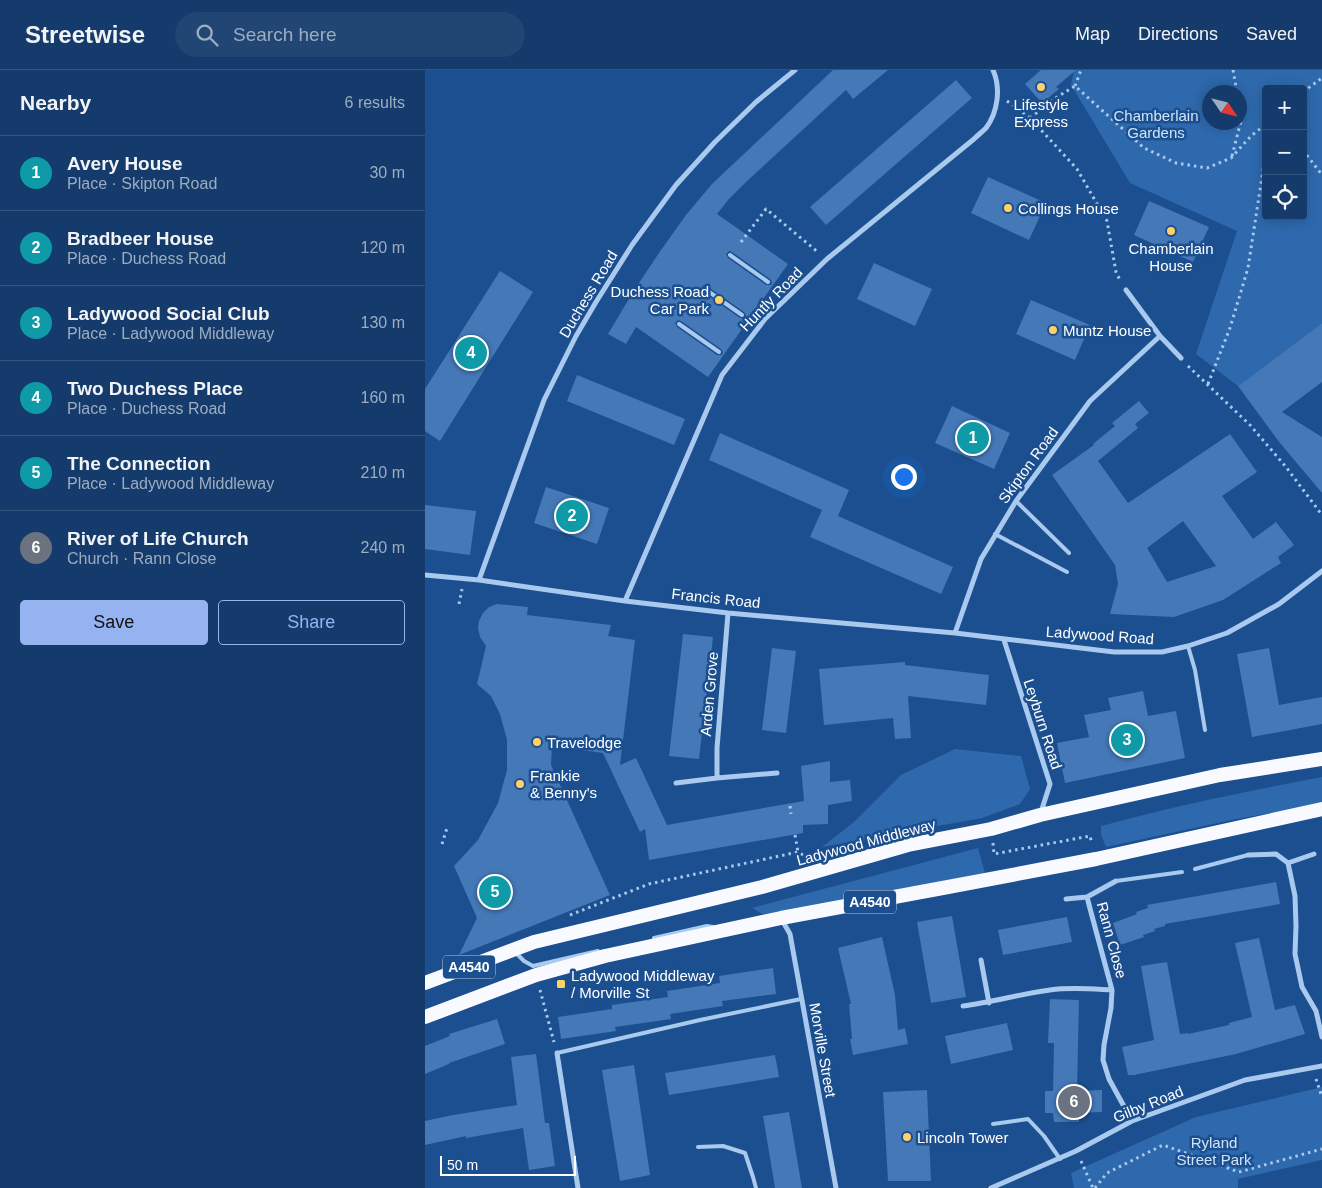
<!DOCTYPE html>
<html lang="en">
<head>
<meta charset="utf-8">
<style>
	:root { --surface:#143b6b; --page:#214673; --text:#f1f3f6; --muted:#9dadc1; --line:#33557e; --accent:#95b2f1 }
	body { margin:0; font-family:Arial,sans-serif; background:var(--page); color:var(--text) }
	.controls { position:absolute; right:15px; top:15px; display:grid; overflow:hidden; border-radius:5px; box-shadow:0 2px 12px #0003 }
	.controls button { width:45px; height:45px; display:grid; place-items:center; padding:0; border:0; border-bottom:1px solid var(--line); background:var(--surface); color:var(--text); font:25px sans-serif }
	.compass { position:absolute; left:777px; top:15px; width:45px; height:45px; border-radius:50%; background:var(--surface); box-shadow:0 2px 12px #0003; rotate:125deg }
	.scale { position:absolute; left:15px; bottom:12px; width:136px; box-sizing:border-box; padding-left:5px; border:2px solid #fff; border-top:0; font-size:14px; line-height:18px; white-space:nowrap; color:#fff; -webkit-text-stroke:4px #1b4f8f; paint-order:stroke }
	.you { position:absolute; left:478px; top:406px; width:18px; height:18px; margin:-12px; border:4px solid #fff; border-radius:50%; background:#1a73e8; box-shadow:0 0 0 8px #1a73e833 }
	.badge { display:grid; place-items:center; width:32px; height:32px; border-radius:50%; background:var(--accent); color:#fff; font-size:16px; font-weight:700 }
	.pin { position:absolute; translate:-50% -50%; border:2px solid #fff; box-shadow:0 1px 5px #0006 }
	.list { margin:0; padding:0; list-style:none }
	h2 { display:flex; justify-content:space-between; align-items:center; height:65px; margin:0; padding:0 20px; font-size:21px }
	h2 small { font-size:16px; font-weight:400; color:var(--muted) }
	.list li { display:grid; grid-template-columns:32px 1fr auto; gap:15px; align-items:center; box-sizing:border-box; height:75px; padding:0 20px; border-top:1px solid var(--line) }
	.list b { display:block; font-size:19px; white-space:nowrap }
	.list p { margin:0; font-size:16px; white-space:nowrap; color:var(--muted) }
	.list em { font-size:16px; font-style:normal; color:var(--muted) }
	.actions { display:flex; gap:10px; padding:15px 20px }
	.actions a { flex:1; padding:11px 0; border:1px solid var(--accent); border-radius:5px; text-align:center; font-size:18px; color:var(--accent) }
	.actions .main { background:var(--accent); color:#111 }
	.icon { flex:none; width:28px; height:28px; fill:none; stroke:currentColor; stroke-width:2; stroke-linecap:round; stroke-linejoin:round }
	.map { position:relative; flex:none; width:897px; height:1118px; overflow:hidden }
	header { display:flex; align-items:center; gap:30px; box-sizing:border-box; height:70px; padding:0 25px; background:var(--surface); border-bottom:1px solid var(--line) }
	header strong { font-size:24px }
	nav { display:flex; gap:28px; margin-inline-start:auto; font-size:18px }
	.search { width:350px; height:45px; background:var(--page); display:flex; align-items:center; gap:12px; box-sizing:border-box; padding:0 18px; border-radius:28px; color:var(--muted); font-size:19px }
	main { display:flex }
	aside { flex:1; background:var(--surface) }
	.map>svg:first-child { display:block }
</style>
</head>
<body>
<header>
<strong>Streetwise</strong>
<div class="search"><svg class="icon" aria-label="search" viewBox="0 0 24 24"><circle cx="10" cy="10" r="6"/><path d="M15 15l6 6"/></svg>Search here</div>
<nav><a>Map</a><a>Directions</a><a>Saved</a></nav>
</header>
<main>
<aside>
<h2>Nearby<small>6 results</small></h2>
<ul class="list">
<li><span class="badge" style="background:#0f9aa8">1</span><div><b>Avery House</b><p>Place · Skipton Road</p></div><em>30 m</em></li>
<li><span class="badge" style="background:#0f9aa8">2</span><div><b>Bradbeer House</b><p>Place · Duchess Road</p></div><em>120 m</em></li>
<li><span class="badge" style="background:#0f9aa8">3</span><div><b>Ladywood Social Club</b><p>Place · Ladywood Middleway</p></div><em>130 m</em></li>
<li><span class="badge" style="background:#0f9aa8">4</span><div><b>Two Duchess Place</b><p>Place · Duchess Road</p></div><em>160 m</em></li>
<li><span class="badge" style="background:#0f9aa8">5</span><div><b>The Connection</b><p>Place · Ladywood Middleway</p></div><em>210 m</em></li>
<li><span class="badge" style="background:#6b7280">6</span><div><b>River of Life Church</b><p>Church · Rann Close</p></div><em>240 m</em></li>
</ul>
<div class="actions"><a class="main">Save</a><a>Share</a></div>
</aside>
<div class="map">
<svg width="897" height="1118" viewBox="0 0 897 1118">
	<rect width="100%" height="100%" fill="#1b4f8f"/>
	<path fill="#2e69ad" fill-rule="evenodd" d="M649,0H897V253L813,316L771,284L812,161L705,113L646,15ZM841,19H878V146H841ZM784,22H814V52H784Z
		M530,679L596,686L605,719L595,734L557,748L397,777L429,752L476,705Z
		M897,707V734L811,749L681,777L676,765V756C749,736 823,721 897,707Z
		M553,778L560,803L341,846L327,838Z
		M897,1017V1090L813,1109V1118H649L646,1103L771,1047Z"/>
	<path fill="#4478b7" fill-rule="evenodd" d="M408,0H463L428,29L421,20L320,113L303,130L292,144L363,194L283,307L211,257L201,274L183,264L208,222L236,180L261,145L287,114ZM304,181L307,182L345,209L347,212L346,215H341L303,188L301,184ZM279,215L282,216L319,242L321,245L320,248H315L278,222L276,218ZM253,250L256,251L296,279L298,282L297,285H292L252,257L250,253Z
		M616,0H651L631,17L634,19L617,33L600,14Z
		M531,10L547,28L401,155L385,137Z
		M563,107L621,133L604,170L546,143Z
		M724,131L784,157L768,192L709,165Z
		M449,193L507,219L490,256L432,229Z
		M75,201L108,222L15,371L0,361V319Z
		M606,230L665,255L650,290L591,264Z
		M897,253V312L857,342L897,367V423L855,373L813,316Z
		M152,305L260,349L249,375L142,331Z
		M714,331L724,343L710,354L713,358L673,391L703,433L805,364L832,402L797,426L828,469L851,452L869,475L853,487L856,493L798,530L749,547L685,544L693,514L690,495L627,405L669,375L668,374L690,356L687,353ZM758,451L791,496L742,512L722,478Z
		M527,336L585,363L569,399L510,373Z
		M295,363L424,420L413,446L528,497L516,524L385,467L397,440L284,390Z
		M121,417L184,438L172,474L109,453Z
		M0,435L51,441L45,485L0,479Z
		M72,534L103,537L102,545L186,555L183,566L210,570L195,695L211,688L242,755L379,731L376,696L405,691V712L425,710L427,731L403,735V754L378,755V763L224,790L220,759L215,762L178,683L127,676L126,695L185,825L34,885L52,848L29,796L53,770L73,733L82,700V670L75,644L66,626L52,614L61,576L55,567L53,558L54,551L58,543L64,537Z
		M258,564L288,567L274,689L244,686Z
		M347,578L371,581L361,663L337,660Z
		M844,578L854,635L897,627V654L827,667L812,584Z
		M480,592V595L564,605L561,635L483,626L486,668L470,669L468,648L399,655L394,599Z
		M718,621L723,646L751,641L760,688L640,713L632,673L664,667L659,645L686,640L683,628Z
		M851,812L855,834L740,854V856L729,859L730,861L718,865L719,867L695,875L688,853L712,844L711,842L723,838L722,835Z
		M527,846L541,927L506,933L492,852Z
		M642,847L647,872L578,885L573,860Z
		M457,867L470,925L473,960L480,958L483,974L428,985L425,969H427L424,934H426L413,878Z
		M834,868L850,940L870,935L880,964L811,984L709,1005H703L697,977L729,970L716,896L742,892L755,964L763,963V964L804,955V953L827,947L810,873Z
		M348,898L351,924L297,931L298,936L245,944L246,949L190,957L191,961L136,969L133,947L187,939V935L243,927L242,921L295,913L294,906Z
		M625,929L654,930L652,1021L677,1020V1042L653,1043L654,1052H629L628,1043H620V1021H628L629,973H623Z
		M72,949L80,974L24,993V994L0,1004V976L25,966L24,964Z
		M582,953L588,980L526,994L520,966Z
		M111,984L120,1053H124L130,1096L104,1100L98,1058L41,1068V1066L0,1075V1051L28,1045L92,1035L86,987Z
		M350,985L354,1007L244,1025L240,1003Z
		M209,995L225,1105L195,1111L177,1000Z
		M502,1020L506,1111H463L458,1022Z
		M364,1042L377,1118H350L338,1046Z"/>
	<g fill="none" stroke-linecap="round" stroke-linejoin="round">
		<path stroke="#a9c9ee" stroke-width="3" stroke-dasharray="2.5 4" stroke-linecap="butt" d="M808,0L812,22
			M650,16L656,0
			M878,22L897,8
			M582,31L605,48L652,99L682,151L691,202L696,212
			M605,48L629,29L650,16L719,78L751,93L782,98L806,88L826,66L841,54
			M878,80L897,105
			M807,86L817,47L814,35
			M316,172L341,139L394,183
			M763,296L825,355L861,397L897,445
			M783,314L805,258L823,198L841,81
			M34,534L37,519
			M365,736L366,744
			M370,765L373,782
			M568,773L569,784L665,766L667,774
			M17,774L22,758
			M145,845L224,814L373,782L383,788
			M115,920L129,972
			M891,1009L897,1027
			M656,1091L668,1118
			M670,1118L682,1103L738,1075L814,1102L897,1079"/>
		<path stroke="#a9c9ee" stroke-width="4" d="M305,185L343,212
			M280,219L317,245
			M254,254L294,282
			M591,431L644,483
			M570,464L642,502
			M763,576L770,600L780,660
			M770,799L823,785
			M691,811L757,802
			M229,868L282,856L288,857
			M90,882L99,891L108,896L173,881
			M132,983L275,950L376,929
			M568,1054L603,1049L619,1066L635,1089
			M273,1077L298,1076L320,1083L328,1107L331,1118"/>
		<path stroke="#a9c9ee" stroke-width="5" d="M701,220L735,266L756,288
			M0,505L54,510L200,531L303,543L530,563L689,582H737L763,576L802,563L854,534L897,501
			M54,510L119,330L151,266L171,232L207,175L251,115L290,72L331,32L370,0
			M200,531L297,305L340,249L402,189L549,69C553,65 557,62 561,58C573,42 576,18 568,0
			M530,563L556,489L591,431L665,331L735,266
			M579,570L625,714L616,742
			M292,708V678L303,543
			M251,713L292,708L352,703
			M823,785L851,784L863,793L889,784
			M863,793L870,826L871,856L870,884L877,917L891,941L897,967
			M662,827L667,846L687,920L686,938L679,975L678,990L684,1009L707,1051
			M641,829L662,827L691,811
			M357,850L365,864L411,1118
			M556,890L564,933
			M538,936C567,932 596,924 625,920C646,917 667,919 687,920
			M132,983L153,1118
			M566,1118L651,1081L707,1051L820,1010L897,996"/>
		<path stroke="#f8faff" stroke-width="14" d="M0,913L109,872L337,817L483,775L566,759L615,745L795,705L897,689
			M0,947L111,905L180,886L356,848L523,817L671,789L897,739"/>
	</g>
	<g fill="#ffd166" stroke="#1b4f8f" stroke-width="2">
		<circle cx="616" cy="17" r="5"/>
		<circle cx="583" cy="138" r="5"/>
		<circle cx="746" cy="161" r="5"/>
		<circle cx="294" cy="230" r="5"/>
		<circle cx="628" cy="260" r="5"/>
		<circle cx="112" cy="672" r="5"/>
		<circle cx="95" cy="714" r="5"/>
		<rect x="131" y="909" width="10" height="10" rx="2.5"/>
		<circle cx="482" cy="1067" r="5"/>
	</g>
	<g text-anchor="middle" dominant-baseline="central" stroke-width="5" stroke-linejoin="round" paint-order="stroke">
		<g fill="#1b4f8f" stroke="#bbcadd" stroke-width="1">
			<rect x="419" y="820.5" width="52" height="23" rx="4"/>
			<rect x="18" y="885.5" width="52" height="23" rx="4"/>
		</g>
		<g font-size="14" font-weight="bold" fill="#fff">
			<text x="445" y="832">A4540</text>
			<text x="44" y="897">A4540</text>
		</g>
		<g font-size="15" fill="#fff" stroke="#1b4f8f" text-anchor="start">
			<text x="616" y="34" text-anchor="middle">Lifestyle<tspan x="616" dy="17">Express</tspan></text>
			<text x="593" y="138">Collings House</text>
			<text x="746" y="178" text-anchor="middle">Chamberlain<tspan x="746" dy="17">House</tspan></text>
			<text x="284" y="221" text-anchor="end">Duchess Road<tspan x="284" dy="17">Car Park</tspan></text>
			<text x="638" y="260">Muntz House</text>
			<text x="122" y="672">Travelodge</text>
			<text x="105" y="705">Frankie<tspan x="105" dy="17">&amp; Benny's</tspan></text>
			<text x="146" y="905">Ladywood Middleway<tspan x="146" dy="17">/ Morville St</tspan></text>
			<text x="492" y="1067">Lincoln Tower</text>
		</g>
		<g font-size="15" fill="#cfe3fa" stroke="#1b4f8f">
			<text x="731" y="45">Chamberlain<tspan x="731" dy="17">Gardens</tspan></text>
			<text x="789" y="1072">Ryland<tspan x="789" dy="17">Street Park</tspan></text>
		</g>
		<g font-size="15" fill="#fff" stroke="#1b4f8f">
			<text transform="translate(163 224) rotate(-59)">Duchess Road</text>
			<text transform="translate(346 229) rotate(-46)">Huntly Road</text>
			<text transform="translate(603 395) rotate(-54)">Skipton Road</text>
			<text transform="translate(291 528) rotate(6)">Francis Road</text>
			<text transform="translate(675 565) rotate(4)">Ladywood Road</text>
			<text transform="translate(284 624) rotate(-85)">Arden Grove</text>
			<text transform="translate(618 654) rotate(72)">Leyburn Road</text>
			<text transform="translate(441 772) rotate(-15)">Ladywood Middleway</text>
			<text transform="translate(687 870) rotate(75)">Rann Close</text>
			<text transform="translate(398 980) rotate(80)">Morville Street</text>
			<text transform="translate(723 1034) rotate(-22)">Gilby Road</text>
		</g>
	</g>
</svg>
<div class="controls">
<button>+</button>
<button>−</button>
<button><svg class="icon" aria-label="locate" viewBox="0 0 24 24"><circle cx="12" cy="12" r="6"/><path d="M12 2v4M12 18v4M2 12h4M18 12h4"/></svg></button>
</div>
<svg class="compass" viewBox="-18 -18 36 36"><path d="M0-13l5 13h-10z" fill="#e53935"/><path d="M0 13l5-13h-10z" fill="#9dadc1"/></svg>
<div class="scale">50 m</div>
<div class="you"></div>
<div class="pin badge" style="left:548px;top:368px;background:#0f9aa8">1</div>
<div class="pin badge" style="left:147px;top:446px;background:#0f9aa8">2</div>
<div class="pin badge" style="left:702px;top:670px;background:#0f9aa8">3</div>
<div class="pin badge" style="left:46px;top:283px;background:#0f9aa8">4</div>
<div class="pin badge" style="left:70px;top:822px;background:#0f9aa8">5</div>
<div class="pin badge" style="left:649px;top:1032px;background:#6b7280">6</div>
</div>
</main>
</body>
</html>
